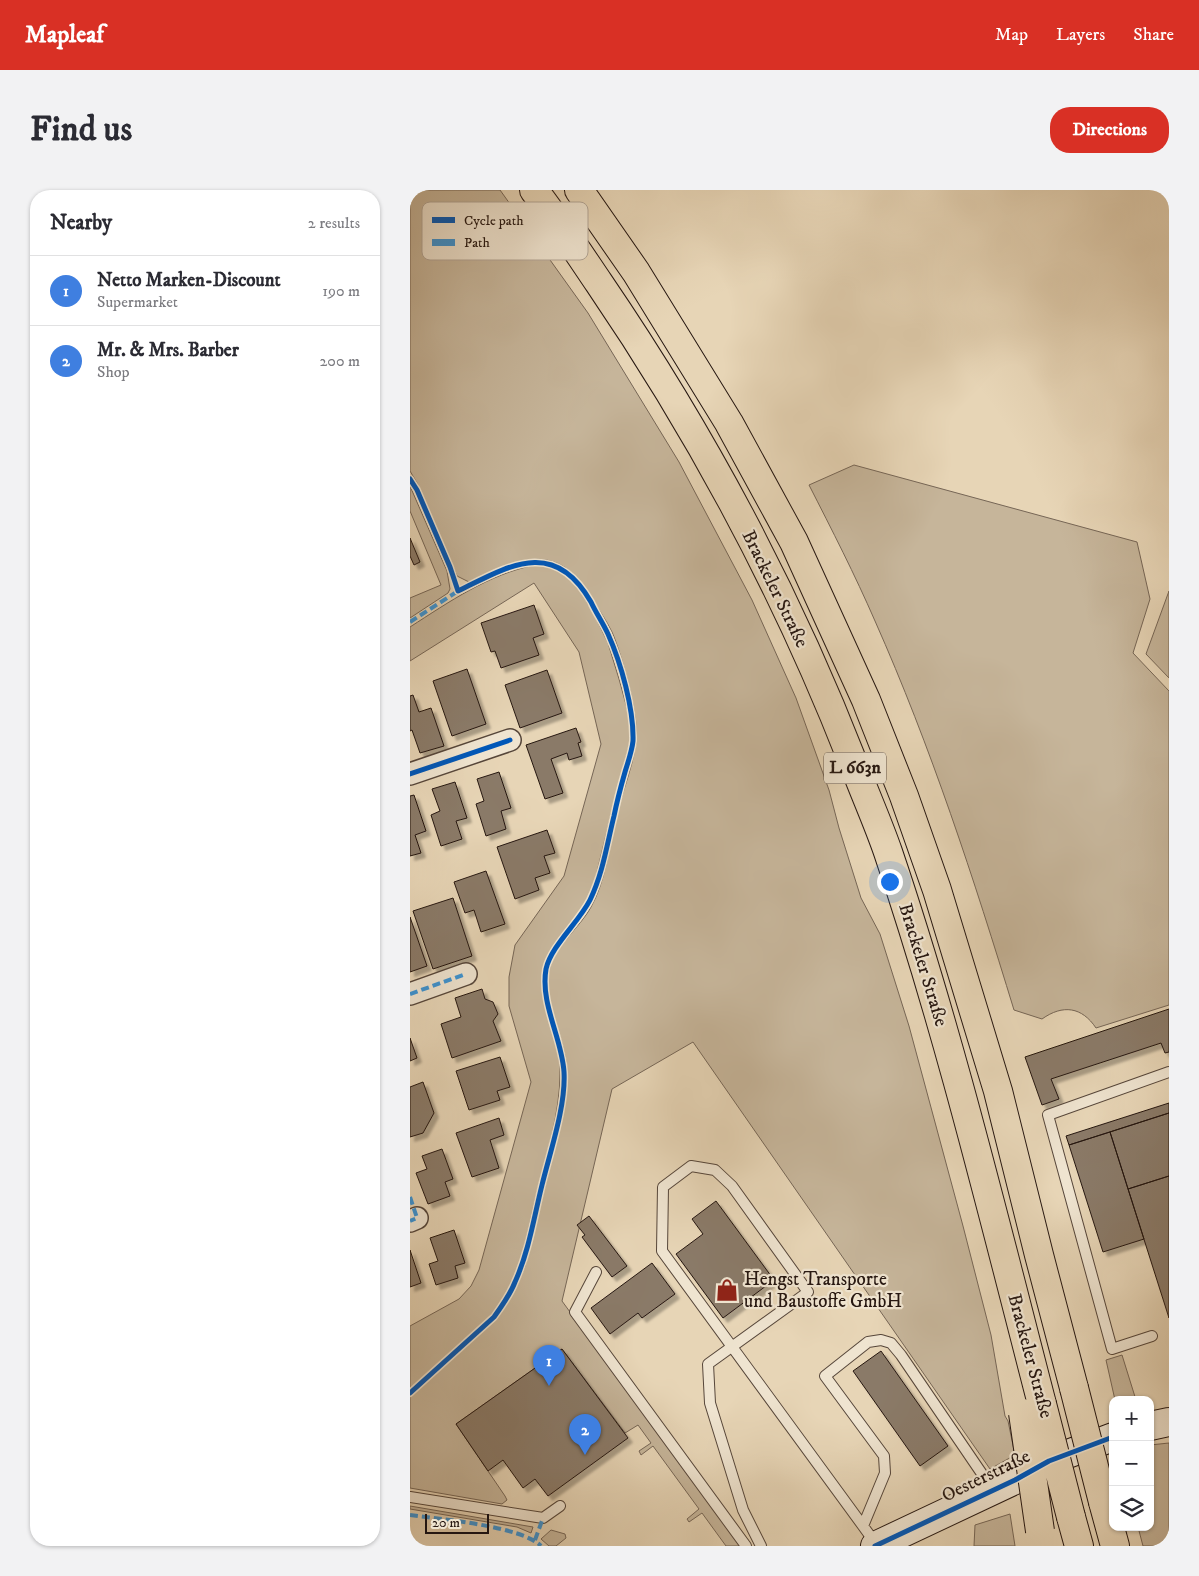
<!DOCTYPE html>
<html lang="en">
<head>
<meta charset="utf-8">
<style>
	:root { --surface:#fff; --page:#f2f2f3; --text:#2b2b33; --muted:#7c7c81; --line:#e1e1e2; --accent:#d93025 }
	body { margin:0; font-family:"IM FELL DW Pica",serif; background:var(--page); color:var(--text) }
	.controls { position:absolute; right:15px; bottom:15px; display:grid; overflow:hidden; border-radius:10px; box-shadow:0 1px 4px #0004 }
	.controls button { width:45px; height:45px; display:grid; place-items:center; padding:0; border:0; border-bottom:1px solid var(--line); background:var(--surface); color:var(--text); font:25px sans-serif }
	.scale { position:absolute; left:15px; bottom:12px; width:64px; box-sizing:border-box; padding-left:5px; border:2px solid #261711; border-top:0; font-size:14px; line-height:18px; white-space:nowrap; color:#261711; -webkit-text-stroke:4px #efe4d0; paint-order:stroke }
	.you { position:absolute; left:479px; top:691px; width:18px; height:18px; margin:-12px; border:4px solid #fff; border-radius:50%; background:#1a73e8; box-shadow:0 0 0 8px #1a73e833 }
	.badge { display:grid; place-items:center; width:32px; height:32px; border-radius:50%; background:var(--accent); color:#fff; font-size:16px; font-weight:700 }
	.pin { position:absolute; translate:-50% -41px; filter:drop-shadow(0 1px 2px #0008) }
	.pin::after { content:''; position:absolute; top:26px; width:18px; height:15px; background:inherit; clip-path:polygon(0 0,100% 0,50% 100%) }
	.list { margin:0; padding:0; list-style:none }
	h2 { display:flex; justify-content:space-between; align-items:center; height:65px; margin:0; padding:0 20px; font-size:21px }
	h2 small { font-size:16px; font-weight:400; color:var(--muted) }
	.list li { display:grid; grid-template-columns:32px 1fr auto; gap:15px; align-items:center; box-sizing:border-box; height:70px; padding:0 20px; border-top:1px solid var(--line) }
	.list b { display:block; font-size:19px; white-space:nowrap }
	.list p { margin:0; font-size:16px; white-space:nowrap; color:var(--muted) }
	.list em { font-size:16px; font-style:normal; color:var(--muted) }
	.icon { flex:none; width:28px; height:28px; fill:none; stroke:currentColor; stroke-width:2; stroke-linecap:round; stroke-linejoin:round }
	.map { position:relative; flex:none; width:759px; height:1356px; overflow:hidden; border-radius:20px }
	header { display:flex; align-items:center; gap:30px; box-sizing:border-box; height:70px; padding:0 25px; background:var(--accent); color:#fff }
	header strong { font-size:24px }
	nav { display:flex; gap:28px; margin-inline-start:auto; font-size:18px }
	.intro { display:flex; align-items:center; justify-content:space-between; box-sizing:border-box; height:120px; padding:0 30px }
	h1 { margin:0; font-size:35px }
	.button { padding:12px 22px; border-radius:20px; background:var(--accent); color:#fff; font-size:18px; font-weight:700 }
	main { display:flex; gap:30px; padding:0 30px }
	aside { flex:1; background:var(--surface); border-radius:20px; box-shadow:0 1px 4px #0004 }
	.map>svg:first-child { display:block }
</style>
</head>
<body>
<header>
<strong>Mapleaf</strong>
<nav><a>Map</a><a>Layers</a><a>Share</a></nav>
</header>
<div class="intro"><h1>Find us</h1><a class="button">Directions</a></div>
<main>
<aside>
<h2>Nearby<small>2 results</small></h2>
<ul class="list">
<li><span class="badge" style="background:#3f7fe0">1</span><div><b>Netto Marken-Discount</b><p>Supermarket</p></div><em>190 m</em></li>
<li><span class="badge" style="background:#3f7fe0">2</span><div><b>Mr. &amp; Mrs. Barber</b><p>Shop</p></div><em>200 m</em></li>
</ul>
</aside>
<div class="map">
<svg width="759" height="1356" viewBox="0 0 759 1356">
	<defs>
		<filter id="shadow"><feDropShadow dx="4.5" dy="4.5" stdDeviation="1" flood-color="#0004"/></filter>
	</defs>
	<rect width="100%" height="100%" fill="#e7d5b6"/>
	<filter id="stains"><feTurbulence type="fractalNoise" baseFrequency=".004" numOctaves="4"/><feColorMatrix values="0 0 0 0 .2 0 0 0 0 .09 0 0 0 0 .02 0 0 0 .5 -.17"/></filter>
	<radialGradient id="worn" r=".72"><stop offset=".6" stop-color="#630" stop-opacity="0"/><stop offset="1" stop-color="#630" stop-opacity=".3"/></radialGradient>
	<path fill="#c6b59a" stroke="#766656" d="M0,0H90L178,123L269,272L342,410L386,508L419,600L429,638L451,708L470,744L499,836L553,1036L581,1145L595,1226L598,1231L605,1265L580,1279L283,852L202,899L152,1111L330,1356H316L292,1323L279,1332L277,1329L289,1319L243,1256L231,1265L229,1261L241,1253L228,1235L215,1243L152,1159L46,1234L95,1306L97,1310L92,1314L0,1298V1206L86,1129C99,1113 108,1095 115,1076C124,1040 133,1004 142,968C147,947 151,927 154,906C155,899 157,892 157,885C158,851 131,814 139,781C144,756 169,739 181,717C195,692 199,659 205,631C211,605 222,580 226,553C230,529 212,465 202,442C196,430 189,420 182,409C148,349 109,369 59,392L47,386L7,293L0,281Z
		M444,275L727,352L740,409L723,463L759,501V815L686,838C672,817 653,814 632,829L604,820C564,689 521,557 465,431C445,385 422,340 399,295Z
		M0,296L37,381L40,399L38,403L0,428V408L31,395L0,321Z
		M125,375H136L148,380L159,388L171,402L184,424L198,453L209,489L220,529V553L208,596L184,694L174,716L137,767C125,809 150,842 150,883C150,923 137,963 127,1002C118,1037 113,1076 95,1107C83,1127 64,1141 47,1156C31,1171 16,1186 0,1201V1136L49,1109L61,1096L69,1080L121,892L99,816V787L105,755L154,686L191,554L169,462L124,393L0,471V437C39,412 79,384 125,375Z
		M759,401V488L736,464Z
		M712,1165L726,1210H705L696,1170Z
		M759,1253V1356H733L728,1337H740V1255Z
		M0,1316L123,1337L121,1343L107,1337L0,1319Z
		M600,1324L605,1356H564L565,1335Z
		M141,1340L155,1344L156,1348L146,1356H139L131,1349Z"/>
	<path fill="#8a7a67" stroke="#261711" filter="url(#shadow)" d="M0,348L10,372L4,375L0,366Z
		M124,415L134,444L123,448L129,465L91,478L85,461L81,462L71,433Z
		M57,479L76,534L42,546L23,491Z
		M137,480L152,523L110,538L95,495Z
		M3,505L9,522L21,518L34,556L10,563L2,540L0,541V506Z
		M166,538L171,552L168,553L172,566L159,570L157,563L141,569L153,603L135,609L116,555Z
		M89,582L101,618L91,621L96,639L76,646L66,614L74,611L67,589Z
		M45,592L57,628L46,631L52,649L31,656L21,625L30,621L22,599Z
		M4,605L16,641L5,645L11,663L0,666V606Z
		M137,640L145,663L134,666L140,683L125,688L129,700L105,709L87,657Z
		M76,681L95,734L71,742L64,720L55,723L44,692Z
		M43,708L62,766L23,779L3,721Z
		M0,727L17,776L0,782Z
		M72,799L75,809L83,812L88,824L83,831L91,851L42,868L31,834L51,827L45,808Z
		M759,819V862L755,863L751,853L641,889L649,909L632,915L615,867Z
		M0,848L7,868L0,871Z
		M90,867L100,897L87,901L90,910L59,920L46,881Z
		M13,892L24,923L13,943L0,947V897Z
		M759,913V923L659,955L656,946Z
		M759,923V986L718,999L700,942Z
		M89,928L94,945L80,950L89,978L62,987L46,943Z
		M700,942L734,1049L693,1062L659,955Z
		M32,959L43,989L35,992L40,1006L18,1014L6,983L17,979L12,966Z
		M759,986V1128L718,999Z
		M306,1011L364,1090L313,1128L266,1064L293,1044L282,1029Z
		M179,1026L217,1076L202,1087L172,1047L175,1045L167,1035Z
		M44,1040L55,1073L45,1076L48,1088L26,1095L19,1074L28,1071L20,1048Z
		M0,1060L11,1093L0,1097Z
		M242,1073L265,1104L232,1128L228,1123L200,1144L181,1118Z
		M152,1159L218,1248L138,1306L125,1289L113,1298L93,1270L78,1281L46,1234Z
		M471,1161L538,1256L510,1276L443,1181Z"/>
	<g fill="none" stroke-linecap="round" stroke-linejoin="round">
		<defs>
			<path id="lane" d="M186,1082L165,1122L336,1356
				M742,1146L702,1159L638,925L759,882
				M0,1307L133,1328L150,1316
				M453,1336L475,1283L474,1266L415,1186L458,1152L471,1150L481,1153L491,1165L583,1300
				M351,1356L333,1320L300,1213L298,1174L398,1102L322,996L305,980L281,976L253,997L252,1061L453,1336L466,1354"/>
			<path id="street" d="M0,584L100,550
				M0,804L56,784
				M0,1031L7,1028"/>
			<path id="secondary" d="M740,1236L759,1232
				M465,1356L605,1290L639,1271L703,1247"/>
			<path id="highway" d="M124,0C147,30 168,62 189,93C292,244 378,405 444,575C455,604 468,633 478,662C539,842 584,1029 632,1214
				M169,0L226,82L319,233L384,352L456,510L494,606L527,700L588,901L629,1065L664,1198
				M693,1312L705,1356
				M661,1327L669,1356"/>
		</defs>
		<use href="#lane" stroke="#56463a" stroke-width="12"/>
		<use href="#street" stroke="#56463a" stroke-width="24"/>
		<use href="#secondary" stroke="#261711" stroke-width="30"/>
		<use href="#highway" stroke="#261711" stroke-width="30"/>
		<use href="#lane" stroke="#efe4d0" stroke-width="10"/>
		<use href="#street" stroke="#efe4d0" stroke-width="21"/>
		<use href="#secondary" stroke="#efe4d0" stroke-width="28"/>
		<use href="#highway" stroke="#e7d5b6" stroke-width="28"/>
		<defs>
			<path id="highway-bridge" d="M664,1198L693,1312
				M632,1214L661,1327
				M613,1223L630,1341"/>
		</defs>
		<use href="#highway-bridge" stroke="#261711" stroke-width="30" stroke-linecap="butt"/>
		<use href="#highway-bridge" stroke="#e7d5b6" stroke-width="28"/>
		<path stroke="#3b93d3" stroke-width="4" stroke-dasharray="8 4" stroke-linecap="butt" d="M0,432L48,401
			M0,804L56,784
			M0,1007L7,1028L0,1031
			M0,1325C30,1329 111,1336 131,1356
			M125,1350L133,1328"/>
		<defs>
			<path id="cycleway" d="M0,289L7,300L40,377L48,401C99,376 144,347 181,412C186,423 193,433 198,444C211,473 224,519 223,551C222,561 218,572 215,582C211,596 207,611 204,626C197,654 193,683 180,710C169,732 141,756 136,779C130,814 152,848 154,882C156,916 140,962 132,995C124,1027 119,1061 105,1092C100,1105 92,1116 84,1127L0,1203
				M0,584L100,550
				M465,1356L605,1290L639,1271L703,1247"/>
		</defs>
		<use href="#cycleway" stroke="#efe4d0" stroke-width="8"/>
		<use href="#cycleway" stroke="#0057b8" stroke-width="5"/>
	</g>
	<defs>
		<symbol id="shop-bare" viewBox="-9 -9 18 18"><path d="M-5-2.5h2.3a2.7 3.5 0 0 1 5.4 0H5L5.5 6h-11ZM-1.5-2.5h3a1.5 2.3 0 0 0-3 0Z" fill="#8f2418" stroke="#efe4d0" stroke-width="2.5" paint-order="stroke"/></symbol>
	</defs>
	<g fill-rule="evenodd">
		<use href="#shop-bare" x="301" y="1084" width="32" height="32"/>
	</g>
	<g text-anchor="middle" dominant-baseline="central" stroke-width="4.5" stroke-linejoin="round" paint-order="stroke">
		<rect fill="#efe4d0" stroke="#62544a" stroke-width="1" x="414" y="562.5" width="62" height="31" rx="4"/>
		<g font-size="18" font-weight="bold" fill="#261711">
			<text x="445" y="578">L 663n</text>
		</g>
		<g font-size="19" fill="#261711" stroke="#efe4d0">
			<text transform="translate(365 399) rotate(64)">Brackeler Straße</text>
			<text transform="translate(513 775) rotate(73)">Brackeler Straße</text>
			<text transform="translate(620 1166) rotate(75)">Brackeler Straße</text>
			<text transform="translate(576 1286) rotate(-26)">Oesterstraße</text>
		</g>
		<g font-size="19" fill="#261711" stroke="#efe4d0" text-anchor="start">
			<text x="334" y="1089">Hengst Transporte<tspan x="334" dy="22">und Baustoffe GmbH</tspan></text>
		</g>
	</g>
	<rect x="12" y="12" width="166" height="58" rx="8" fill="#efe4d0" stroke="#b3a697" stroke-width="1"/>
	<rect x="22" y="27" width="23" height="6" fill="#0057b8"/>
	<rect x="22" y="49" width="23" height="7" fill="#3b93d3"/>
	<g font-size="14" fill="#261711">
		<text x="54" y="35">Cycle path</text>
		<text x="54" y="57">Path</text>
	</g>
	<rect width="100%" height="100%" filter="url(#stains)"/>
	<rect width="100%" height="100%" fill="url(#worn)"/>
</svg>
<div class="controls">
<button>+</button>
<button>−</button>
<button><svg class="icon" aria-label="layers" viewBox="0 0 24 24"><path d="M12 4l9 5-9 5-9-5zM3 14l9 5 9-5"/></svg></button>
</div>
<div class="scale">20 m</div>
<div class="you"></div>
<div class="pin badge" style="left:139px;top:1196px;background:#3f7fe0">1</div>
<div class="pin badge" style="left:175px;top:1265px;background:#3f7fe0">2</div>
</div>
</main>
</body>
</html>
